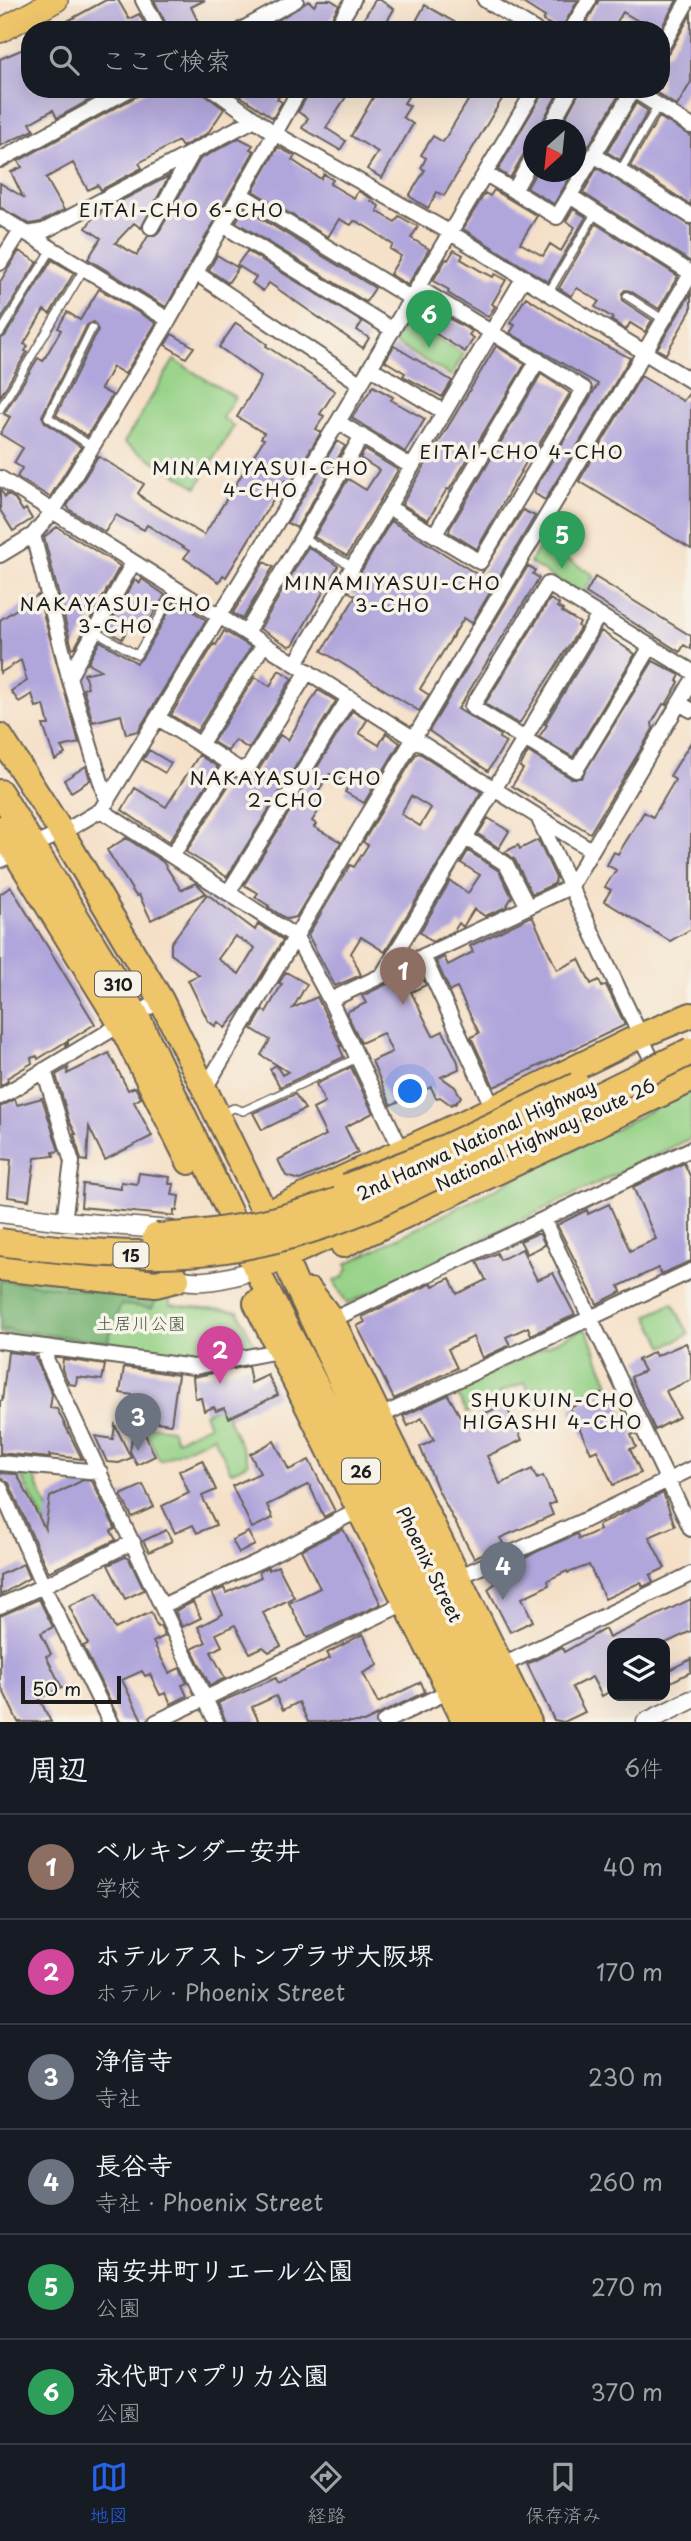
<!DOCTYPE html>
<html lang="ja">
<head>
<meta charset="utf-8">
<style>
	:root { --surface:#171b24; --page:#242831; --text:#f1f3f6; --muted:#9ea1a6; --line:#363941; --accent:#2563eb }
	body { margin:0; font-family:"Playpen Sans","Klee One",sans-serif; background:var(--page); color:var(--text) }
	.controls { position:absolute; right:21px; bottom:21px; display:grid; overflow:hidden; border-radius:14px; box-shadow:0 7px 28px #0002 }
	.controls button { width:63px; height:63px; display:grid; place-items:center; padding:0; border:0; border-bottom:2px solid var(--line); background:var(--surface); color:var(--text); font:35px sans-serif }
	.compass { position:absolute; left:523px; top:119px; width:63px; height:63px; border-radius:50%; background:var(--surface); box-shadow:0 7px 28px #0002; rotate:207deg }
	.scale { position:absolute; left:21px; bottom:18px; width:100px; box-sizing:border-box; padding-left:7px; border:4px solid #1c1c1c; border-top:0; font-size:19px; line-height:24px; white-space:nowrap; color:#1c1c1c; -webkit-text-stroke:5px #f7f3e8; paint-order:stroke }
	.you { position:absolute; left:411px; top:1092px; width:24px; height:24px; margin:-18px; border:5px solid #fff; border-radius:50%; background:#1a73e8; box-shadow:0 0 0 10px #1a73e833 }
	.badge { display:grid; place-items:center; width:46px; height:46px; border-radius:50%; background:var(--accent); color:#fff; font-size:23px; font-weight:700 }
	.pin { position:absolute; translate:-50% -58px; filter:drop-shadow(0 2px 4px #0008) }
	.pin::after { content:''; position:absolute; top:37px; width:24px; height:21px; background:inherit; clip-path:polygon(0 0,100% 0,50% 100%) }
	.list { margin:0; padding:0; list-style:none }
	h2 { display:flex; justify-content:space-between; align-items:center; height:91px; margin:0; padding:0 28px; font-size:30px }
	h2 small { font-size:23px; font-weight:400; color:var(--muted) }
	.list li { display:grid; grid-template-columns:46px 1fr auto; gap:21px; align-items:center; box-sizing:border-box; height:105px; padding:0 28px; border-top:2px solid var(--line) }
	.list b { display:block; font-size:26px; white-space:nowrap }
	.list p { margin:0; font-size:23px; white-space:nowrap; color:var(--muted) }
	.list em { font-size:23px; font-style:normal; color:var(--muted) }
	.icon { flex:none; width:38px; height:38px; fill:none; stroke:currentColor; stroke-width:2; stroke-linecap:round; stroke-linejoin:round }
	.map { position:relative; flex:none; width:691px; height:1722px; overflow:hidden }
	.search { position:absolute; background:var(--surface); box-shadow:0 7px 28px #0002; left:21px; right:21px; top:21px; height:77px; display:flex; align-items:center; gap:18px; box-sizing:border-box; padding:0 24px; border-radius:28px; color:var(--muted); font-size:26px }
	.sheet { height:721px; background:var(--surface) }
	nav { display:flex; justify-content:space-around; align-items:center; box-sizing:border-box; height:98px; border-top:2px solid var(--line); background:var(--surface); font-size:19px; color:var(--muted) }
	nav a { display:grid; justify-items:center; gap:4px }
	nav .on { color:var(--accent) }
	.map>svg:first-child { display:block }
</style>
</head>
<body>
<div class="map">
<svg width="691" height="1722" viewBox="0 0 691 1722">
	<rect width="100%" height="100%" fill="#f7f3e8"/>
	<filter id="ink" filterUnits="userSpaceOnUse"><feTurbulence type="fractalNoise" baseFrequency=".0143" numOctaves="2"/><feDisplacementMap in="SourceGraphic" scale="14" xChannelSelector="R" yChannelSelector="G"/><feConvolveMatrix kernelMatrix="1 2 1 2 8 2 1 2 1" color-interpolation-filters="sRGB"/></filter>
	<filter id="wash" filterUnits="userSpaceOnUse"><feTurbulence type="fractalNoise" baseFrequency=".00686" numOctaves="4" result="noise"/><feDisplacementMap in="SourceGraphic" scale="28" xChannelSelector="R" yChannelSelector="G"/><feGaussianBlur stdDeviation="1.57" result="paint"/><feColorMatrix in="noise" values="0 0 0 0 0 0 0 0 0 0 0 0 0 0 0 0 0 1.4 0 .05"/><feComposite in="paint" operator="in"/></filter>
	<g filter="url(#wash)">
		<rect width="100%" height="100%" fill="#f5e0c7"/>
		<path fill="#95d186" stroke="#587651" stroke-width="2" d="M407,321L464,354L451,376L394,343Z
			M174,360L235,397L222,418L234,426L197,487L124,443Z
			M541,544L594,575L582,595L530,563Z
			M691,1090V1138L347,1304L334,1281L343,1277L348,1269L346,1264Z
			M0,1275L170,1296V1305L238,1311L256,1347L195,1358L0,1333Z
			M673,1303L689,1334L664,1347L648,1316Z
			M582,1329L587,1331L609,1384L565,1403L562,1397L537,1408L525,1382L499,1393L501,1398L467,1413L455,1390Z
			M222,1405L249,1463L231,1472L214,1436L160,1461L143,1425L171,1429L177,1440L209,1425L204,1413Z
			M17,1468L31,1469L49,1511L66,1513L45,1524Z"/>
		<path fill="#78b373" stroke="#4a6848" stroke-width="2" d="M0,1280L157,1299L152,1308L121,1305L107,1342L0,1329Z"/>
		<g id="blocks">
			<path fill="#b1a6db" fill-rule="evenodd" d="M106,0H118L129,19L139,14L148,30H51Z
				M154,0H205L191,7L202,30H169Z
				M318,0H331L339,5L325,30H262L309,1L314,6Z
				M375,0H380L394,9L382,30H357Z
				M518,0H578L561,30L543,21L545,17Z
				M599,0H677L660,30H640L643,24L623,12L612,30H582Z
				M425,5L468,30H411Z
				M691,14V82L677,106L651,89H661V58L669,53Z
				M30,46V89H109L57,118L53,110L30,123L34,130L0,146V59Z
				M150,89H197L224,109L208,133L182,147L178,141L139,163L142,168L101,190L98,185L88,190L73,163L46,178L64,210L41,222L30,224L0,207V183L23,197L11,172L22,167L18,161Z
				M230,89H266L279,97L277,99L282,102L273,118Z
				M311,89H351L326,128L346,141L340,150L302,128L308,118L298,112Z
				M378,89H413L404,103L410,106L403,117L413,124L382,178L367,169L378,152L351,136Z
				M475,89H508L444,196L437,192L428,208L409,196L425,170L421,168L426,158L421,155L433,136L443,142Z
				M545,89H560L538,130H534V145L526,150L510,178L498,170Z
				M581,89L622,90L576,167V130H559Z
				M636,103L648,111L620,160L607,152Z
				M659,117L691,136V205L630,166Z
				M239,138L253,145L250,149L254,151L166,307L88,259L101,238L86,228L94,216H98L103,210L169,176L141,228L134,223L115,243L137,255L148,236H155L159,232L200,159Z
				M278,147L295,156L292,160L321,179L324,174L333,180L330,184L354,198L358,191L372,199L371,201L379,206L377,211L395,222L399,216L418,227L411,238L429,249L408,285L390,274L401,256L390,249L393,245L376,233L358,222L354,221L351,225L339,219L328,237L253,191Z
				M597,168L691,226V262L583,193Z
				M536,172H573L554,204L527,188Z
				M494,190L537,216L520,243L543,256L550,244L561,251L575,227L566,221L573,209L586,217L548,282L463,229L485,193L490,196Z
				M244,208L375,288L366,302L236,222Z
				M596,224L678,276L659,309L630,291L625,290L622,293L623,301L652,320L645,332L630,323L626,330L611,320L613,318L595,307L599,301L577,288L571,296L559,288Z
				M454,250L463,255L461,259L481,271L493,277L495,274L506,280L492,304L495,306L488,317L459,300L448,293L449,290L433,281L446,259L448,260Z
				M19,251L37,262L0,321V282Z
				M247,251L362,322L357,330L369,338L363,348L269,283L263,291L252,283L256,277L237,265Z
				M217,255L238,268L228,283L209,270Z
				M52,260L74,273L50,314L44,310L24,344L28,346L25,351L27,352L0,397V339L5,336Z
				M99,289L156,323L125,374L113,367L101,389L112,395L87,436L56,415L98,330L94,322L87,325L42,416L45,422L81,447L50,497L17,477L22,468L14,463L23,448L0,434L10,417L4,414L38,358L43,361L61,330L58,328L67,312L80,320Z
				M691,293V310L666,354L657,349Z
				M526,297L590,338L630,358L545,500L534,493L536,487L598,384L510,333L515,325L510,323Z
				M421,303L472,331L469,335L474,338L465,352L411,318Z
				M236,323L267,344L266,346L335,391L320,414L324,416L316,429L321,432L290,483L285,480L226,577L223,575L219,582L184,558L189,551L147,525L144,530L116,515L105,532L70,510L67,506L98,456L144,484L138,493L145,500L204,535L264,439L261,438L264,433L237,417L261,377L219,347Z
				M172,334L194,347L186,358L165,345Z
				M394,346L452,381L442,397L403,376L405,373L385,361Z
				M496,346L525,364L449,490L447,489L428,520L402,504Z
				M541,374L570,393L535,451L533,450L477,549L449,532L450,528Z
				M641,376L683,401L691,391V549L579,481Z
				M373,386L393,397L391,400L425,419L405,452L352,418Z
				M337,441L345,446L297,528L287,523Z
				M365,450L398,470L347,556L314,537L348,479L366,490L379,470L360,458Z
				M0,489L5,497L7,494L15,499L23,511L26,509L32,519L13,531L0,510Z
				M523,510L535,516L472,623L464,618L420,689L429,695L419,711L322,651L356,596L349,592L391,521L480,576Z
				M57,527L120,566L75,647L72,648L44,537Z
				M308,547L338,566L293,645L289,646L260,629Z
				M264,562L273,567L243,619L233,613Z
				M528,566L535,570L533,574L539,578L458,709L500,735L499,738L506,742L488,771L429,731Z
				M595,577L691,636V649L684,645L680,652L586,593Z
				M142,579L165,595L144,630L131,623L122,639L106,630L135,580L140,583Z
				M38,595L79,743L61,747L65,754L55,760L43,725H49L44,705L36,707L32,694L19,702L11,691L27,681L21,660L0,673V620Z
				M550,599L559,604L557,607L563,610L562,612L580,623L578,626L580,628L519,724L485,704Z
				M176,600L206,620L138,731L126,734L121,715L93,722L83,689L88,687L84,674L101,670L88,663L100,641L137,663L142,658Z
				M224,631L251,647L197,731L171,715L214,644L216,645Z
				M601,631L635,654L573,757L539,737L547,725L545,724Z
				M653,661L680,675L677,681L679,682L666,705L663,704L652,723L653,729L590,833L512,786L523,769L520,767L528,752L571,778H581Z
				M279,670L292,678L249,749L235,740L228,751L213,742L255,677L270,686Z
				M318,690L336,701L227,877L186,852L234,777L247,779L258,771L280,735L288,740Z
				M352,711L367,720L359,733L379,745L386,733L400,743L364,803L345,792L349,785L330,774L327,777L315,797L324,802L312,821L316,824L314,827L341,842L296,917L287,919L268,907L269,906L255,897L258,893L244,885Z
				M691,742V929L670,941L604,901L611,890L605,887L616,870L607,865L614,852L618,854L644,812L653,817L675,780L670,776Z
				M149,750L171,763L165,773L143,760Z
				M419,753L481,792L385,952L361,937L351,953L361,975L335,986L308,935L350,865L354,867L368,845L363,842L416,754ZM411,796L431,808L420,826L401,814Z
				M199,755L218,767L169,842L122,810L135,788L166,807Z
				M86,766L90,780L71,792L64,780Z
				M488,818L509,831L499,848L478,834Z
				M126,838L163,862L181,890L196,883L206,893L151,920L139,895L136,896L107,850Z
				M538,840L556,878L554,884L532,894L515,860L505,852L518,845L520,849Z
				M468,851L499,871L512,897L506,907L485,916L474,909L463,927L459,923L454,931L432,942L420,932L450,881L468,893L480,875L461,863Z
				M11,887L95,1024L68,1041V1045L65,1047L67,1041L38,1059L37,1056L31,1058L32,1063L7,1078L8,1081L0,1086V894Z
				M207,894L255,930L258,924L283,940L241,1009L225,1028L218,1022L215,1026L208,1021L188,980L199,975L171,954V943ZM235,936L255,948L239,974L218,959Z
				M532,916L557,970L579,959L591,984L599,980L602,987L606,985L625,1025L494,1087L471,1037L479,1033L457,988L450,991L436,961L444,957L448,965L473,952L470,946Z
				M418,969L426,985L411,992L433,1036L443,1031L458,1062L459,1069L441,1077L455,1087L461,1097L455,1104L453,1103L451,1105L440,1097L436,1098L431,1087L391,1105L372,1061L392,1052L383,1033L361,1043L346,1012L366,1003L362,996Z
				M286,972L307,984L293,1008L317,997L341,1046H339L344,1057L280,1087L270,1069L276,1065L282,1075L288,1072L261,1055L270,1040L252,1029L263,1010L266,1012L282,984L279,983Z
				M109,1053L128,1090L135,1087L141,1098L134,1102L152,1136L105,1160L89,1127L87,1161L81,1160L74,1134H76L69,1120L56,1075L68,1068L67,1074Z
				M351,1067L373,1113L345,1127L358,1153L300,1180L286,1176L278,1160L326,1135L313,1109L325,1103L316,1084Z
				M295,1094L305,1109L262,1130L253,1113Z
				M42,1098L59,1151L53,1152L54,1156L35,1158L29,1200L8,1197L11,1160L0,1159V1107L15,1099L17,1105Z
				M684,1163L691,1178V1261L661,1274L658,1268L619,1286L621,1292L597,1304L557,1225L587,1210L588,1214L609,1204L630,1251L656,1239L633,1187Z
				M139,1173L170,1177L169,1184H174L172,1195L179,1196L177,1211L174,1210V1216L81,1207L83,1184L121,1189V1182L137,1184Z
				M536,1234H540L545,1245L527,1254L520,1241Z
				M522,1249L537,1280L553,1273L575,1315L531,1335L528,1327L506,1337L510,1345L482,1358L473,1337L448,1349L457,1368L394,1399L357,1326L365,1322L362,1317L432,1283L433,1286L450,1278L457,1294L486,1280L477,1262L497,1253L500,1260Z
				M686,1343L691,1355V1380L666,1391L679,1417L655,1430L631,1377L644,1371L638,1360L654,1352L656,1356Z
				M8,1352L34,1355L52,1394L50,1408L57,1409L82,1459L49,1455L50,1458L0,1453V1401H2Z
				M63,1359L105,1365L102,1380L77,1377L76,1385L69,1384L62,1369Z
				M248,1366L251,1383L268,1375L278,1395L229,1418L224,1408L216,1411L214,1407L204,1411L201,1398H195L193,1377Z
				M124,1367L178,1375L171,1424L135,1419L139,1396L120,1393Z
				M601,1394L605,1402L617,1397L634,1434L631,1435L636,1447L630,1449L641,1473L613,1485L597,1450L591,1453L570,1408Z
				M448,1395L464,1423L505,1404L522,1440L487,1456L500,1484L532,1469L537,1479L543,1476L555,1502L549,1505L553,1515L500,1538L503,1543L474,1558L438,1490L420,1447L434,1440L422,1418L408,1426L403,1416Z
				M115,1425L131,1458L119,1463L107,1462L95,1436L113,1439Z
				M144,1432L155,1456L137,1465L130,1451L132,1438Z
				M274,1441L289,1470L309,1460L335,1511L324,1517L309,1484L267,1505L273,1518L252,1528L232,1486L260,1473L250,1454Z
				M202,1460L216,1490L202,1496L216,1525L197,1533L193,1525L175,1533L162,1506L189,1493L179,1471Z
				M0,1473L17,1474L45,1529L50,1497L83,1480L92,1481L114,1526L115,1529L111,1531L116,1540L48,1572L9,1483L0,1478Z
				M143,1485L154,1507L132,1517L121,1495Z
				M663,1493L675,1526L649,1537L665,1568L650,1575L653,1582L643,1587L641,1582L605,1599L589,1565L568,1573L567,1571L548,1580L549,1585L522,1598L533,1621L510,1632L488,1589L497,1582L496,1580L514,1564L538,1551L577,1534L579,1539L600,1530L598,1526L601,1524Z
				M343,1529L381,1604L307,1638L289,1603L320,1588L301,1550Z
				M166,1530L172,1541L149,1552L143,1541Z
				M248,1532L255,1545L239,1553L232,1540Z
				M125,1557L129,1559L144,1590L125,1599L108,1565Z
				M23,1564L29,1578L0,1595V1575Z
				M278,1566L294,1597L263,1613L281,1646L269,1652L263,1647L250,1653L235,1625L216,1634L222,1646L211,1652L225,1678L210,1686L192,1649L206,1642L198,1627L223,1614L212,1593L224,1588L226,1593L261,1577L259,1572L268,1567L269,1570Z
				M97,1593L115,1629L151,1612L157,1627L160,1626L165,1636L153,1642L169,1673L180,1668L187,1683L182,1685L187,1696L171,1704L166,1693L160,1695L150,1674L145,1676L142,1671L122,1680L143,1722H120L83,1646L88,1644L69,1606Z
				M39,1599L53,1627L41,1633L51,1654L46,1656L62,1688L39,1698L51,1722H18L0,1684V1616Z
				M691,1599V1631L666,1643H612V1690L602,1696L592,1677L572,1687L585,1712L564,1722L554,1720L527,1664L562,1647L564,1652L605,1629L609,1638Z
				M193,1602L201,1618L182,1627L175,1611Z
				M363,1634L378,1665L363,1673L378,1703L421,1682L425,1692L364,1722H308L299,1702L283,1710L276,1696L252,1707L259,1722H226L218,1703L276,1678L278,1683L330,1658L327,1653Z
				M691,1659V1672L665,1685V1672Z"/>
		</g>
	</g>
	<g filter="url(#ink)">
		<use href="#blocks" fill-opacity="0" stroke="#686158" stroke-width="2"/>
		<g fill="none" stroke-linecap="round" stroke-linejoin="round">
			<defs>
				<path id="service" d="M620,171L658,106
					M549,292L596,212
					M627,296L664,320
					M0,333L52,249
					M0,409L84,269
					M92,447L48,417L92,328
					M302,537L353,567
					M95,631L137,655L176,589
					M221,1113L234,1108L243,1111L357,1058"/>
				<path id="minor" d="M143,0L159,30
					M485,0L535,30
					M241,30L296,0
					M335,30L353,0
					M571,30L589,0
					M661,48L688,0
					M213,89L274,133L451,233L691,381
					M632,89L691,126
					M548,130L571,89
					M594,155L691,216
					M0,160L130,89
					M486,174L557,217L633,90
					M514,191L534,155
					M240,194L412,299
					M570,196L691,273
					M0,217L169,320
					M223,225L393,330
					M151,227L193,152
					M28,234L44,231L255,119
					M0,263L21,230
					M196,273L361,384
					M371,368L444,412
					M338,422L412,467
					M0,478L591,850
					M388,507L480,562L584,389L419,288
					M435,534L538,360
					M33,535L69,677L107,802
					M0,555L33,535L53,511L169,320L300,89
					M246,633L362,436
					M651,646L576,770L472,707L548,584L691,671
					M296,663L524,277
					M69,677L133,563
					M679,703L691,710
					M158,718L240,770L250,765L308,671
					M200,745L264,644
					M101,810L296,937L330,1000L402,1151
					M538,817L657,1071
					M466,838L506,864L528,907
					M172,856L231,764
					M0,860L62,833L101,810L338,422L535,89
					M228,893L349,698
					M423,956L493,1108
					M383,974L599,615
					M330,1000L570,887L691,683
					M44,1070L72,1162L64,1221
					M204,1090L691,274
					M0,1097L161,1000
					M544,1221L691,1529
					M332,1320L691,1149
					M0,1341L194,1367L278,1351
					M44,1347L47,1361L216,1722
					M374,1419L691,1271
					M0,1463L100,1472
					M0,1487L43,1586L0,1606
					M454,1579L585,1520L691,1469
					M162,1606L259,1561L359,1510
					M495,1669L691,1574
					M110,1722L43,1586L133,1542
					M156,1722L411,1600
					M384,1722L456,1688"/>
				<path id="tertiary" d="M0,1213L64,1221L171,1230
					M167,1276C193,1285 216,1281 242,1274
					M646,1722L691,1700"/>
				<path id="primary" d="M0,31L56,0"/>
				<path id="trunk" d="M0,736L62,833L161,1000L266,1215L296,1285L362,1425L507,1722
					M0,792L136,1014L256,1269L376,1501L484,1722
					M0,828L120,1023L189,1162
					M263,1215L461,1124L640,1036L691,1015
					M343,1245L691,1080
					M272,1262L357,1224
					M310,1291L332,1320L529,1722
					M256,1303L465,1722"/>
				<path id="motorway" d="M417,1197L457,1180
					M0,1267L156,1284L176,1279"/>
			</defs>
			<use href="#service" stroke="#686158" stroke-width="10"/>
			<use href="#minor" stroke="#686158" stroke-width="18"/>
			<use href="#tertiary" stroke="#686158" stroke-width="21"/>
			<use href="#primary" stroke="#686158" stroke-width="26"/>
			<use href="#trunk" stroke="#686158" stroke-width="28"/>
			<use href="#motorway" stroke="#686158" stroke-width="30"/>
			<use href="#service" stroke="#fff" stroke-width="7"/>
			<use href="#minor" stroke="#fff" stroke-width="14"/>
			<use href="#tertiary" stroke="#fff" stroke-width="18"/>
			<use href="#primary" stroke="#eec569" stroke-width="23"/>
			<use href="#trunk" stroke="#eec569" stroke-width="24"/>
			<use href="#motorway" stroke="#eec569" stroke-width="26"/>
			<defs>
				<path id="motorway-bridge" d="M347,1187L437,1152L577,1086
					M156,1237C230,1234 301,1218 369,1189
					M0,1242C143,1261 240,1264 375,1205L691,1051"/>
			</defs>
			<use href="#motorway-bridge" stroke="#686158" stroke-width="30" stroke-linecap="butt"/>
			<use href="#motorway-bridge" stroke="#eec569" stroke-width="26"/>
		</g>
	</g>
	<g text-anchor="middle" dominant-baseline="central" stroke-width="7" stroke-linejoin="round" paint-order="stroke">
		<g fill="#f7f3e8" stroke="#5e5c59" stroke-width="2">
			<rect x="95" y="971.5" width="46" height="25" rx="5"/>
			<rect x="113.5" y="1242.5" width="35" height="25" rx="5"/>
			<rect x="342" y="1458.5" width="38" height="25" rx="5"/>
		</g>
		<g font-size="16" font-weight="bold" fill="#1c1c1c">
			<text x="118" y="984">310</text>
			<text x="131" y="1255">15</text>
			<text x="361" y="1471">26</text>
		</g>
		<g font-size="18" fill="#1c1c1c" stroke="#f7f3e8">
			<text transform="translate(545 1134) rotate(-25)">National Highway Route 26</text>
			<text transform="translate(476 1139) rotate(-25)">2nd Hanwa National Highway</text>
			<text transform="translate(430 1564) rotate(64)">Phoenix Street</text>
		</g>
		<g font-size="18" fill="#465b41" stroke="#f7f3e8">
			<text x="141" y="1322">土居川公園</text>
		</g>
		<g font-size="19" letter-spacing="2" fill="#1c1c1c" stroke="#f7f3e8">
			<text x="182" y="209">EITAI-CHO 6-CHO</text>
			<text x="522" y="451">EITAI-CHO 4-CHO</text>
			<text x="261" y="467">MINAMIYASUI-CHO<tspan x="261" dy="22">4-CHO</tspan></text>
			<text x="393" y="582">MINAMIYASUI-CHO<tspan x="393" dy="22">3-CHO</tspan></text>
			<text x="116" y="603">NAKAYASUI-CHO<tspan x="116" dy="22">3-CHO</tspan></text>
			<text x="286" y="777">NAKAYASUI-CHO<tspan x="286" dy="22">2-CHO</tspan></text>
			<text x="553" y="1399">SHUKUIN-CHO<tspan x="553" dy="22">HIGASHI 4-CHO</tspan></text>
		</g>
	</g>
</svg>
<div class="controls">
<button><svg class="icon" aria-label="layers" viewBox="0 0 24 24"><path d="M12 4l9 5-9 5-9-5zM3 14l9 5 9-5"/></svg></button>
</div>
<svg class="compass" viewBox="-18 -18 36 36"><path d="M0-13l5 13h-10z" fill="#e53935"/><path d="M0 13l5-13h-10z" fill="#9ea1a6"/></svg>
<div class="scale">50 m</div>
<div class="you"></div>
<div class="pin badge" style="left:403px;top:1005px;background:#8d6e63">1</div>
<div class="pin badge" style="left:220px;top:1384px;background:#d1479c">2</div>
<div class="pin badge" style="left:138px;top:1451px;background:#6b7280">3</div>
<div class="pin badge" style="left:503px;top:1600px;background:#6b7280">4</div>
<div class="pin badge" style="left:562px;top:569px;background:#2e9e5b">5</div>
<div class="pin badge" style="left:429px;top:348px;background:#2e9e5b">6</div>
<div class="search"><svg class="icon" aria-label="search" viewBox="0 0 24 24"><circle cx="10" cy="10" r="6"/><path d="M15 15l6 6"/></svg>ここで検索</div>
</div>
<section class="sheet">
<h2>周辺<small>6件</small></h2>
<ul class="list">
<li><span class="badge" style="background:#8d6e63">1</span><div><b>ベルキンダー安井</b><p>学校</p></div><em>40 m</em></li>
<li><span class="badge" style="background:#d1479c">2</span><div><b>ホテルアストンプラザ大阪堺</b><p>ホテル · Phoenix Street</p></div><em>170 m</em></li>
<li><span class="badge" style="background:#6b7280">3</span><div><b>浄信寺</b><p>寺社</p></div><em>230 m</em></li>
<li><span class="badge" style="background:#6b7280">4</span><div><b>長谷寺</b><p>寺社 · Phoenix Street</p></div><em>260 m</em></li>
<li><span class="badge" style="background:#2e9e5b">5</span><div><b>南安井町リエール公園</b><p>公園</p></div><em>270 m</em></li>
<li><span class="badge" style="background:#2e9e5b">6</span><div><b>永代町パプリカ公園</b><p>公園</p></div><em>370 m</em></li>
</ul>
</section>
<nav>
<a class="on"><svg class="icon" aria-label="map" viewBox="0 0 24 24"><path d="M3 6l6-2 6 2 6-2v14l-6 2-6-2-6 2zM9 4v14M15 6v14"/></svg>地図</a>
<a><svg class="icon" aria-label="directions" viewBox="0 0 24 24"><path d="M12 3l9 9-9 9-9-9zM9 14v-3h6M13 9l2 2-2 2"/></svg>経路</a>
<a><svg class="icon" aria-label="saved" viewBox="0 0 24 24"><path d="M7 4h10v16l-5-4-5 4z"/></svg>保存済み</a>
</nav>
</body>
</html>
